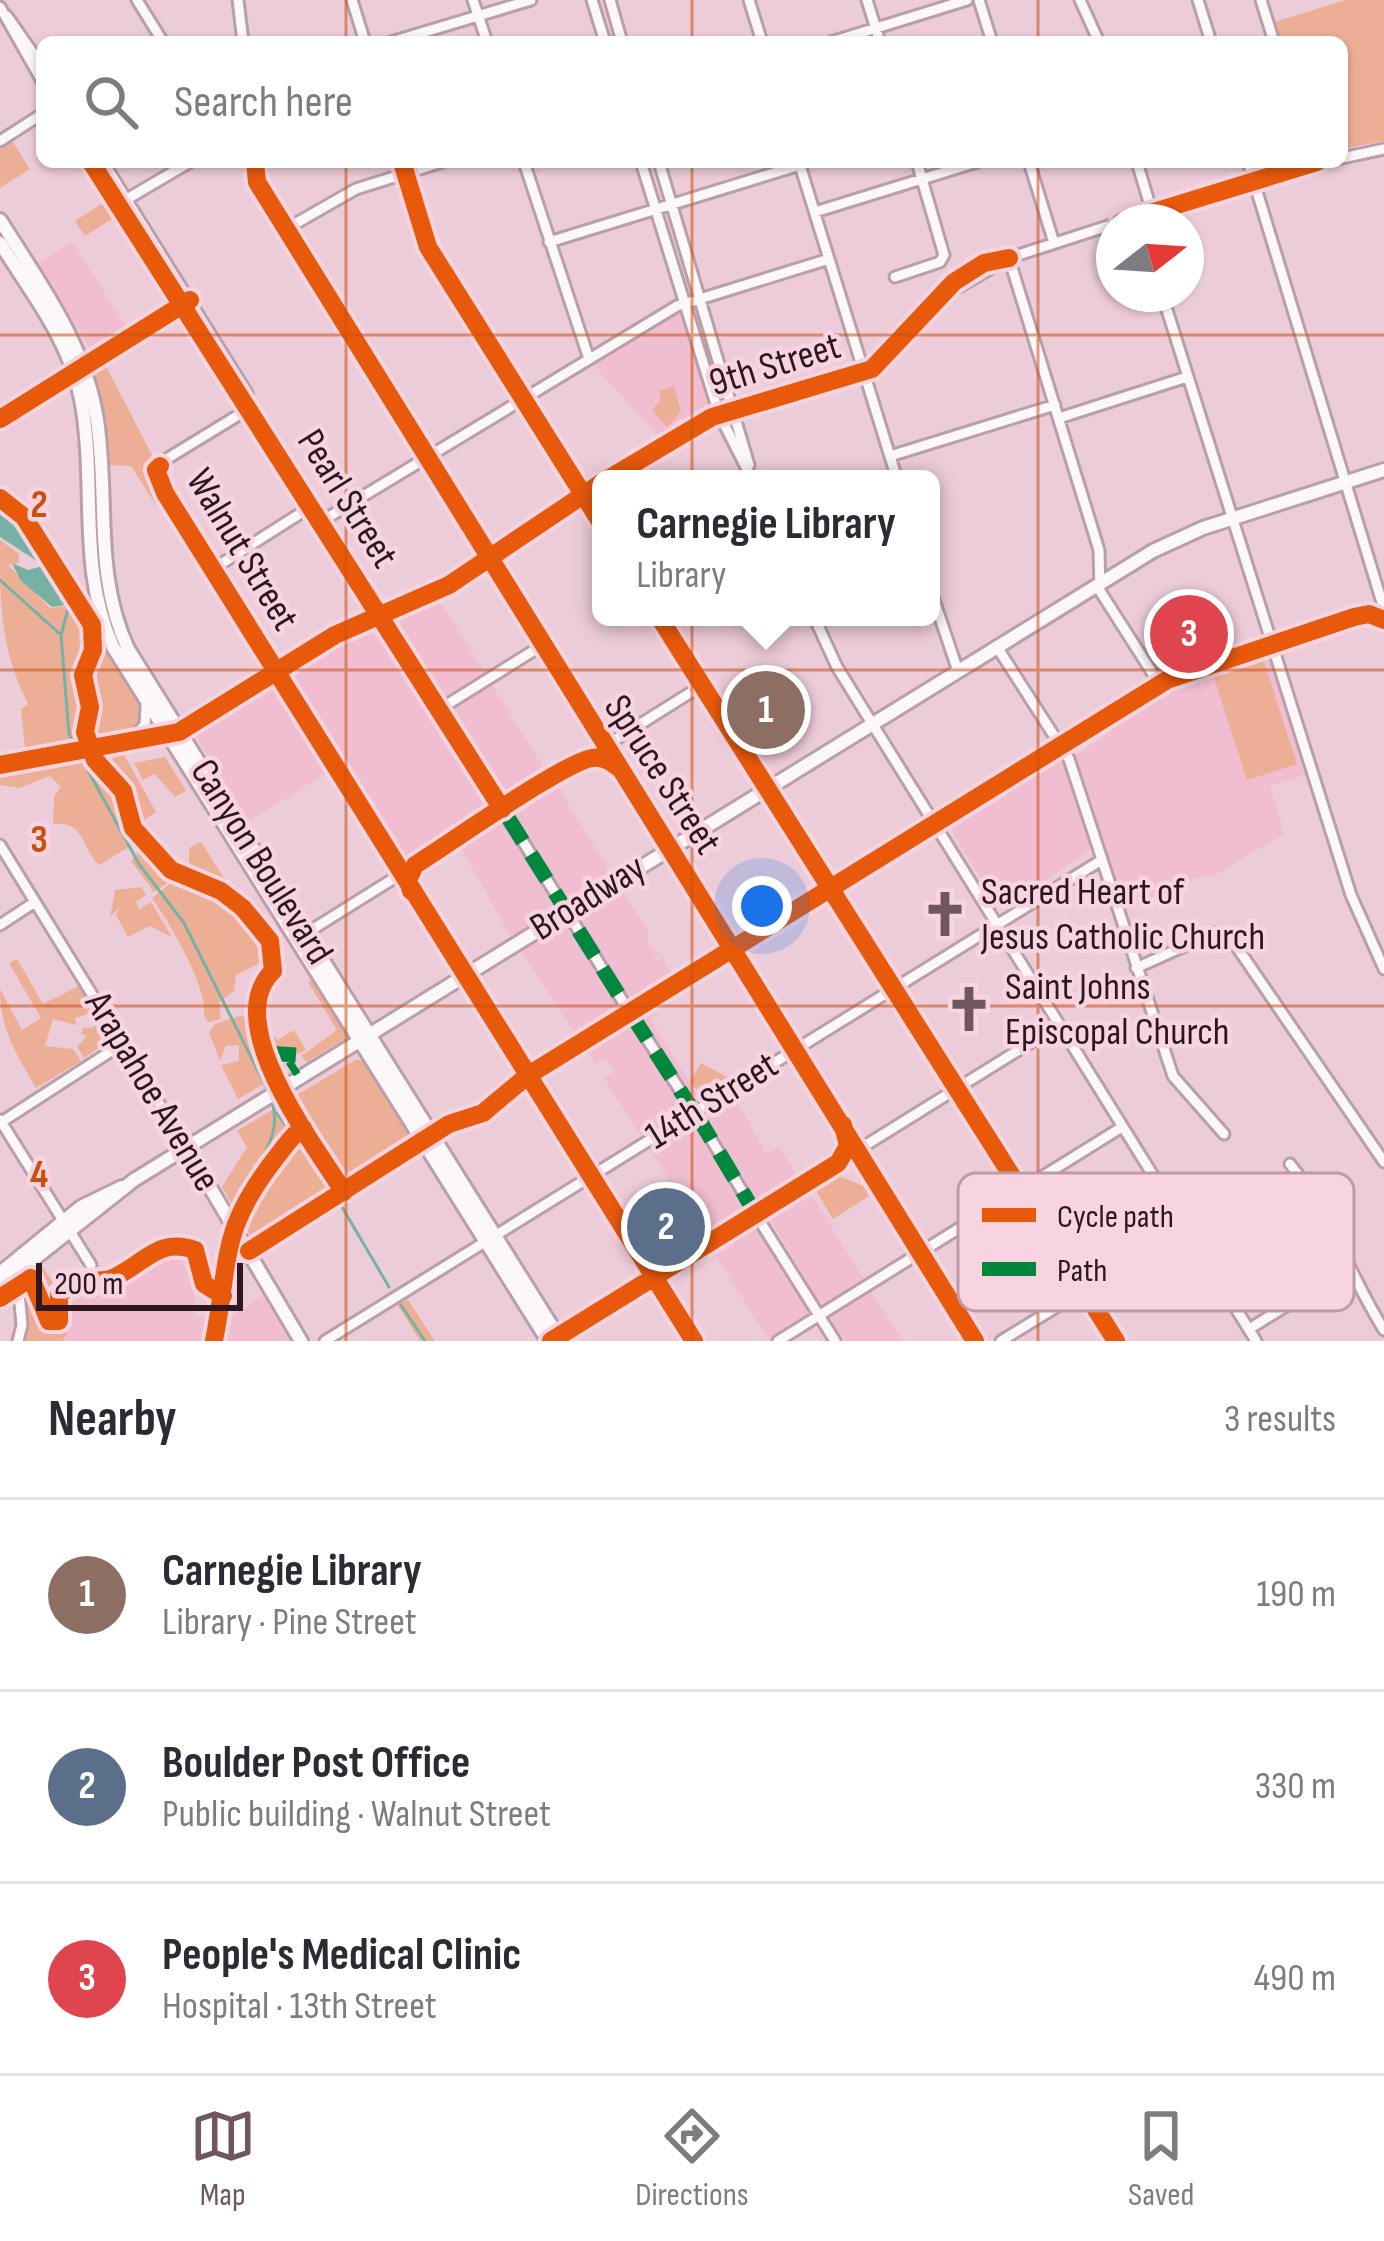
<!DOCTYPE html>
<html lang="en">
<head>
<meta charset="utf-8">
<style>
	:root { --surface:#fff; --page:#f7f7f7; --text:#2b2b33; --muted:#7c7c81; --line:#e1e1e2; --accent:#705661 }
	body { margin:0; font-family:"Sofia Sans Condensed",sans-serif; background:var(--page); color:var(--text) }
	.compass { position:absolute; left:1096px; top:204px; width:108px; height:108px; border-radius:50%; background:var(--surface); box-shadow:0 3px 9px #0004; rotate:73deg }
	.scale { position:absolute; left:36px; bottom:30px; width:207px; box-sizing:border-box; padding-left:12px; border:6px solid #2c1720; border-top:0; font-size:33px; line-height:42px; white-space:nowrap; color:#2c1720; -webkit-text-stroke:9px #f8d4e1; paint-order:stroke }
	.you { position:absolute; left:762px; top:906px; width:42px; height:42px; margin:-30px; border:9px solid #fff; border-radius:50%; background:#1a73e8; box-shadow:0 0 0 18px #1a73e833 }
	.badge { display:grid; place-items:center; width:78px; height:78px; border-radius:50%; background:var(--accent); color:#fff; font-size:39px; font-weight:700 }
	.pin { position:absolute; translate:-50% -50%; border:6px solid #fff; box-shadow:0 3px 12px #0006 }
	.popup { position:absolute; left:592px; top:470px; width:348px; height:156px; box-sizing:border-box; display:grid; place-content:center; border-radius:18px; background:var(--surface); filter:drop-shadow(0 3px 9px #0005); font-size:39px; white-space:nowrap; color:var(--muted) }
	.popup b { font-size:45px; color:var(--text) }
	.popup::after { content:''; position:absolute; left:50%; top:100%; margin-left:-24px; border:24px solid transparent; border-top-color:var(--surface) }
	.list { margin:0; padding:0; list-style:none }
	h2 { display:flex; justify-content:space-between; align-items:center; height:156px; margin:0; padding:0 48px; font-size:51px }
	h2 small { font-size:39px; font-weight:400; color:var(--muted) }
	.list li { display:grid; grid-template-columns:78px 1fr auto; gap:36px; align-items:center; box-sizing:border-box; height:192px; padding:0 48px; border-top:3px solid var(--line) }
	.list b { display:block; font-size:45px; white-space:nowrap }
	.list p { margin:0; font-size:39px; white-space:nowrap; color:var(--muted) }
	.list em { font-size:39px; font-style:normal; color:var(--muted) }
	.icon { flex:none; width:66px; height:66px; fill:none; stroke:currentColor; stroke-width:2; stroke-linecap:round; stroke-linejoin:round }
	.map { position:relative; flex:none; width:1384px; height:1341px; overflow:hidden }
	.search { position:absolute; background:var(--surface); box-shadow:0 3px 9px #0004; left:36px; right:36px; top:36px; height:132px; display:flex; align-items:center; gap:30px; box-sizing:border-box; padding:0 42px; border-radius:18px; color:var(--muted); font-size:45px }
	.sheet { height:732px; background:var(--surface) }
	nav { display:flex; justify-content:space-around; align-items:center; box-sizing:border-box; height:168px; border-top:3px solid var(--line); background:var(--surface); font-size:33px; color:var(--muted) }
	nav a { display:grid; justify-items:center; gap:6px }
	nav .on { color:var(--accent) }
	.map>svg:first-child { display:block }
</style>
</head>
<body>
<div class="map">
<svg width="1384" height="1341" viewBox="0 0 1384 1341">
	<rect width="100%" height="100%" fill="#edccd9"/>
	<path fill="#f0bdd1" d="M73,242L128,330L92,351L38,263Z
		M681,309L712,409L661,439L592,363Z
		M438,598L547,773L405,863L286,675L344,637L388,623Z
		M1260,653L1272,660L1308,774L1270,786L1284,834L1213,876L1191,879L1125,912L1072,758L1184,680Z
		M275,682L331,770L248,822L193,732Z
		M1062,760L1091,849L1001,910L950,828Z
		M553,779L611,874L572,899L580,911L619,887L648,930V943L659,953L651,963L662,957L673,976L577,1036L509,933L461,848L482,826Z
		M656,998L661,1006L650,1018L695,1091L706,1095L679,1117L640,1135L604,1078L615,1071L607,1059L596,1065L585,1047Z
		M734,1095L766,1154L779,1147L799,1178L705,1236L697,1221L705,1208L702,1202L685,1206L649,1148Z
		M808,1190L864,1279L828,1304L818,1302L768,1216L773,1207Z
		M750,1224L757,1226L809,1312L769,1341L711,1248Z
		M165,1247L188,1250L194,1257L195,1316L227,1320L263,1295L292,1341H59L68,1292L78,1285L113,1282Z
		M870,1290L904,1341H845L832,1324L831,1312Z"/>
	<path fill="#ecaf95" d="M1345,0H1384V141L1342,149V42H1282L1275,22Z
		M12,141L30,169L0,188V149Z
		M107,200L117,216L85,236L75,221Z
		M106,366L153,457L154,480L164,499L156,505L131,466L106,465L96,381V367Z
		M674,386L681,412L667,427L652,410L661,400L659,391Z
		M0,540L19,554V563L8,565L50,608L76,605L98,640L105,638L143,708L145,718L134,732L25,749L21,709L28,704C0,647 0,605 0,540Z
		M1263,659L1297,764L1247,780L1213,675Z
		M103,751L139,841L99,865C82,849 85,820 53,824L54,796L61,787L50,776L19,788L0,785V771C33,758 69,759 103,751Z
		M122,751L156,812L144,820L154,836L149,840L129,814L111,753Z
		M165,757L186,791L175,797L155,774L143,780L134,763Z
		M201,842L226,881L227,889L189,871V848Z
		M143,848L173,879L154,892L131,861Z
		M182,874C212,896 266,911 268,959L236,975L234,991L219,1002L221,1019L208,1022L204,1016C208,987 170,924 152,898Z
		M141,887L146,895L136,902L139,909L151,902L172,937L150,926L128,937L116,915L120,907L110,917L115,890Z
		M17,959L43,1004L81,985L96,1012L75,1018L76,1025L53,1019L45,1046L73,1049L81,1061L36,1088C16,1054 0,1029 0,989L22,1030L41,1018L9,963Z
		M314,977L346,1030L344,1039L307,1062L301,1056L337,1030L308,982Z
		M243,1015L272,1079L238,1099L221,1065L239,1061V1045L226,1046L220,1060L209,1033L215,1024Z
		M99,1017L112,1039L84,1058L77,1047L87,1036L81,1034L83,1028H93Z
		M294,1030L306,1050L298,1054L267,1048L263,1038L273,1035L278,1040Z
		M357,1059L364,1062L413,1139L254,1242L222,1187L247,1147L237,1131Z
		M701,1063L727,1077L700,1093L690,1082Z
		M839,1176L863,1186L869,1196L833,1219L816,1191Z
		M40,1264L55,1284L84,1267L95,1279L77,1283L62,1295L68,1331L63,1341H23L24,1276Z
		M408,1300L435,1341H420L397,1304Z"/>
	<path fill="#75b2a4" d="M0,511L21,527L44,559L40,563L0,537Z
		M12,563L28,570L47,565L73,604L52,607L21,581Z"/>
	<g fill="none" stroke-linecap="round" stroke-linejoin="round">
		<path stroke="#75b2a4" stroke-width="3" d="M0,580L61,635L69,734L76,747
			M61,635L68,609
			M80,756L139,864L184,923L268,1091
			M277,1113L328,1183
			M342,1207L389,1287
			M230,1210C246,1177 287,1140 271,1100
			M401,1305L425,1341
			M207,1341L224,1224"/>
		<defs>
			<path id="minor" d="M137,0L163,42
				M238,0L243,42
				M352,0L365,42
				M473,0L487,42
				M592,0L605,42
				M610,0L622,42
				M749,0L762,42
				M867,0L880,42
				M979,0L992,42
				M1080,0L1099,42
				M1198,0L1211,42
				M1261,0L1274,42
				M0,7L42,81
				M7,16L42,66
				M391,42L531,0
				M831,42L967,0
				M0,141L42,114
				M1342,158L1384,149
				M91,162L502,809
				M103,162L247,393L250,408
				M255,162L257,182L975,1341
				M402,162L428,247L601,523
				M524,162L589,359
				M641,162L719,414L752,479
				M659,162L749,465
				M799,162L897,479
				M1029,162L1054,243
				M1137,162L1152,212
				M1248,162L1384,609
				M122,202L190,162
				M815,212L977,162
				M1121,222L1317,162
				M286,229L356,189L442,162
				M549,242L800,165
				M1009,258L1099,550L1100,591L1160,685
				M895,277L940,262L944,255L917,162
				M950,292L1009,258L1114,224
				M1162,294L1351,895L1384,969
				M250,408L165,460L156,470L165,493L694,1341
				M1059,418L1187,377
				M0,419L183,304
				M890,456L1055,405
				M608,479L712,417L872,369L954,282L984,263L1009,258
				M322,521L677,306L829,259
				M213,569L312,506
				M931,591L958,671
				M659,617L1116,1341
				M814,617L837,667L1256,1341
				M997,647L1069,759L1173,1076L1224,1134
				M440,709L541,646
				M129,741L145,725L146,705
				M0,765L179,732L335,635L449,585L601,483
				M507,816L627,1008
				M0,845L186,1147
				M0,925L35,902
				M305,934L701,686
				M1136,968L1214,933L1230,937L1384,1162
				M631,1014L692,1109
				M696,1114L751,1206
				M0,1120L91,1265
				M0,1123L122,1044
				M1290,1164C1331,1214 1349,1275 1384,1330
				M756,1215L835,1341
				M249,1251L449,1124L483,1113L527,1076L1167,680L1354,617L1369,614L1384,620
				M17,1271L22,1325L18,1341
				M1249,1329L1346,1269
				M554,1339L1059,1025
				M325,1341L1100,861
				M778,1341L1122,1127
				M1001,1341L1228,1202"/>
			<path id="major" d="M0,220C40,284 85,343 97,420C109,499 93,573 128,649L561,1341
				M0,243C31,292 70,341 81,399C97,483 77,567 113,647L548,1341
				M186,1147L301,1341
				M0,1273L81,1207L122,1187
				M0,1286L134,1180L1153,551L1203,528L1384,470"/>
		</defs>
		<use href="#minor" stroke="#b89fa9" stroke-width="15"/>
		<use href="#major" stroke="#b89fa9" stroke-width="18"/>
		<use href="#minor" stroke="#fcf7f9" stroke-width="9"/>
		<use href="#major" stroke="#fcf7f9" stroke-width="12"/>
		<path stroke="#00873e" stroke-width="15" stroke-dasharray="30 15" stroke-linecap="butt" d="M507,816L627,1008
			M631,1014L692,1109
			M266,1053L296,1055L301,1063L290,1070
			M696,1114L751,1206"/>
		<defs>
			<path id="cycleway" d="M91,162L502,809
				M255,162L257,182L975,1341
				M402,162L428,247L601,523
				M1121,222L1317,162
				M0,419L190,300
				M160,466L156,470L165,493L694,1341
				M608,479L712,417L872,369L954,282L984,263L1009,258
				M0,498L24,517L92,625L93,650L83,675L90,707L85,732L95,760L123,791L133,828L171,870L221,891L243,908L270,941L273,971C220,1022 313,1143 344,1192
				M659,617L1116,1341
				M0,765L179,732L335,635L449,585L601,483
				M411,891L408,880L415,865C446,846 567,760 593,758C603,756 611,762 619,768
				M249,1251L449,1124L483,1113L527,1076L1167,680L1354,617L1369,614L1384,620
				M0,1298L31,1278L49,1321H59V1295L76,1280C89,1280 103,1283 115,1277C146,1262 159,1237 195,1250L204,1284L223,1296
				M214,1341C231,1254 219,1230 278,1155C287,1144 291,1136 303,1128
				M551,1341L838,1163L848,1146L843,1125"/>
		</defs>
		<use href="#cycleway" stroke="#f8d4e1" stroke-width="26"/>
		<use href="#cycleway" stroke="#e8590c" stroke-width="18"/>
	</g>
	<path fill="none" stroke="#cc4f0f" stroke-width="3" stroke-opacity="0.55" d="M346,0V42M692,0V42M1038,0V42M346,162V1341M692,162V1341M1038,162V1341M0,335H1384M0,670H1384M0,1006H1384"/>
	<defs>
		<symbol id="church-bare" viewBox="-9 -9 18 18"><path d="M-1.2-6h2.4v3.5h3.3v2.4h-3.3V6h-2.4V-.1h-3.3v-2.4h3.3Z" fill="#705661" stroke="#f8d4e1" stroke-width="2.5" paint-order="stroke"/></symbol>
	</defs>
	<g fill-rule="evenodd">
		<use href="#church-bare" x="912" y="881" width="66" height="66"/>
		<use href="#church-bare" x="936" y="976" width="66" height="66"/>
	</g>
	<g text-anchor="middle" dominant-baseline="central" stroke-width="9" stroke-linejoin="round" paint-order="stroke">
		<g font-size="39" fill="#2c1720" stroke="#f8d4e1">
			<text transform="translate(775 365) rotate(-17)">9th Street</text>
			<text transform="translate(347 499) rotate(58)">Pearl Street</text>
			<text transform="translate(242 550) rotate(59)">Walnut Street</text>
			<text transform="translate(662 775) rotate(57)">Spruce Street</text>
			<text transform="translate(261 862) rotate(58)">Canyon Boulevard</text>
			<text transform="translate(588 898) rotate(-32)">Broadway</text>
			<text transform="translate(152 1092) rotate(59)">Arapahoe Avenue</text>
			<text transform="translate(712 1101) rotate(-32)">14th Street</text>
		</g>
		<g font-size="39" fill="#2c1720" stroke="#f8d4e1" text-anchor="start">
			<text x="981" y="892">Sacred Heart of<tspan x="981" dy="45">Jesus Catholic Church</tspan></text>
			<text x="1005" y="987">Saint Johns<tspan x="1005" dy="45">Episcopal Church</tspan></text>
		</g>
	</g>
	<rect x="958" y="1173" width="396" height="138" rx="18" fill="#f8d4e1" stroke="#bb9ba7" stroke-width="3"/>
	<rect x="982" y="1208" width="54" height="14" fill="#e8590c"/>
	<rect x="982" y="1262" width="54" height="14" fill="#00873e"/>
	<g font-size="33" fill="#2c1720">
		<text x="1057" y="1227">Cycle path</text>
		<text x="1057" y="1281">Path</text>
	</g>
	<g font-size="39" text-anchor="middle" font-weight="bold" fill="#cc4f0f" stroke="#f8d4e1" stroke-width="9" stroke-linejoin="round" paint-order="stroke">
		<text x="39" y="517">2</text>
		<text x="39" y="852">3</text>
		<text x="39" y="1187">4</text>
	</g>
</svg>
<svg class="compass" viewBox="-18 -18 36 36"><path d="M0-13l5 13h-10z" fill="#e53935"/><path d="M0 13l5-13h-10z" fill="#7c7c81"/></svg>
<div class="scale">200 m</div>
<div class="you"></div>
<div class="pin badge" style="left:766px;top:710px;background:#8d6e63">1</div>
<div class="popup"><b>Carnegie Library</b>Library</div>
<div class="pin badge" style="left:666px;top:1227px;background:#5c6f8a">2</div>
<div class="pin badge" style="left:1189px;top:634px;background:#e0444e">3</div>
<div class="search"><svg class="icon" aria-label="search" viewBox="0 0 24 24"><circle cx="10" cy="10" r="6"/><path d="M15 15l6 6"/></svg>Search here</div>
</div>
<section class="sheet">
<h2>Nearby<small>3 results</small></h2>
<ul class="list">
<li><span class="badge" style="background:#8d6e63">1</span><div><b>Carnegie Library</b><p>Library · Pine Street</p></div><em>190 m</em></li>
<li><span class="badge" style="background:#5c6f8a">2</span><div><b>Boulder Post Office</b><p>Public building · Walnut Street</p></div><em>330 m</em></li>
<li><span class="badge" style="background:#e0444e">3</span><div><b>People's Medical Clinic</b><p>Hospital · 13th Street</p></div><em>490 m</em></li>
</ul>
</section>
<nav>
<a class="on"><svg class="icon" aria-label="map" viewBox="0 0 24 24"><path d="M3 6l6-2 6 2 6-2v14l-6 2-6-2-6 2zM9 4v14M15 6v14"/></svg>Map</a>
<a><svg class="icon" aria-label="directions" viewBox="0 0 24 24"><path d="M12 3l9 9-9 9-9-9zM9 14v-3h6M13 9l2 2-2 2"/></svg>Directions</a>
<a><svg class="icon" aria-label="saved" viewBox="0 0 24 24"><path d="M7 4h10v16l-5-4-5 4z"/></svg>Saved</a>
</nav>
</body>
</html>
